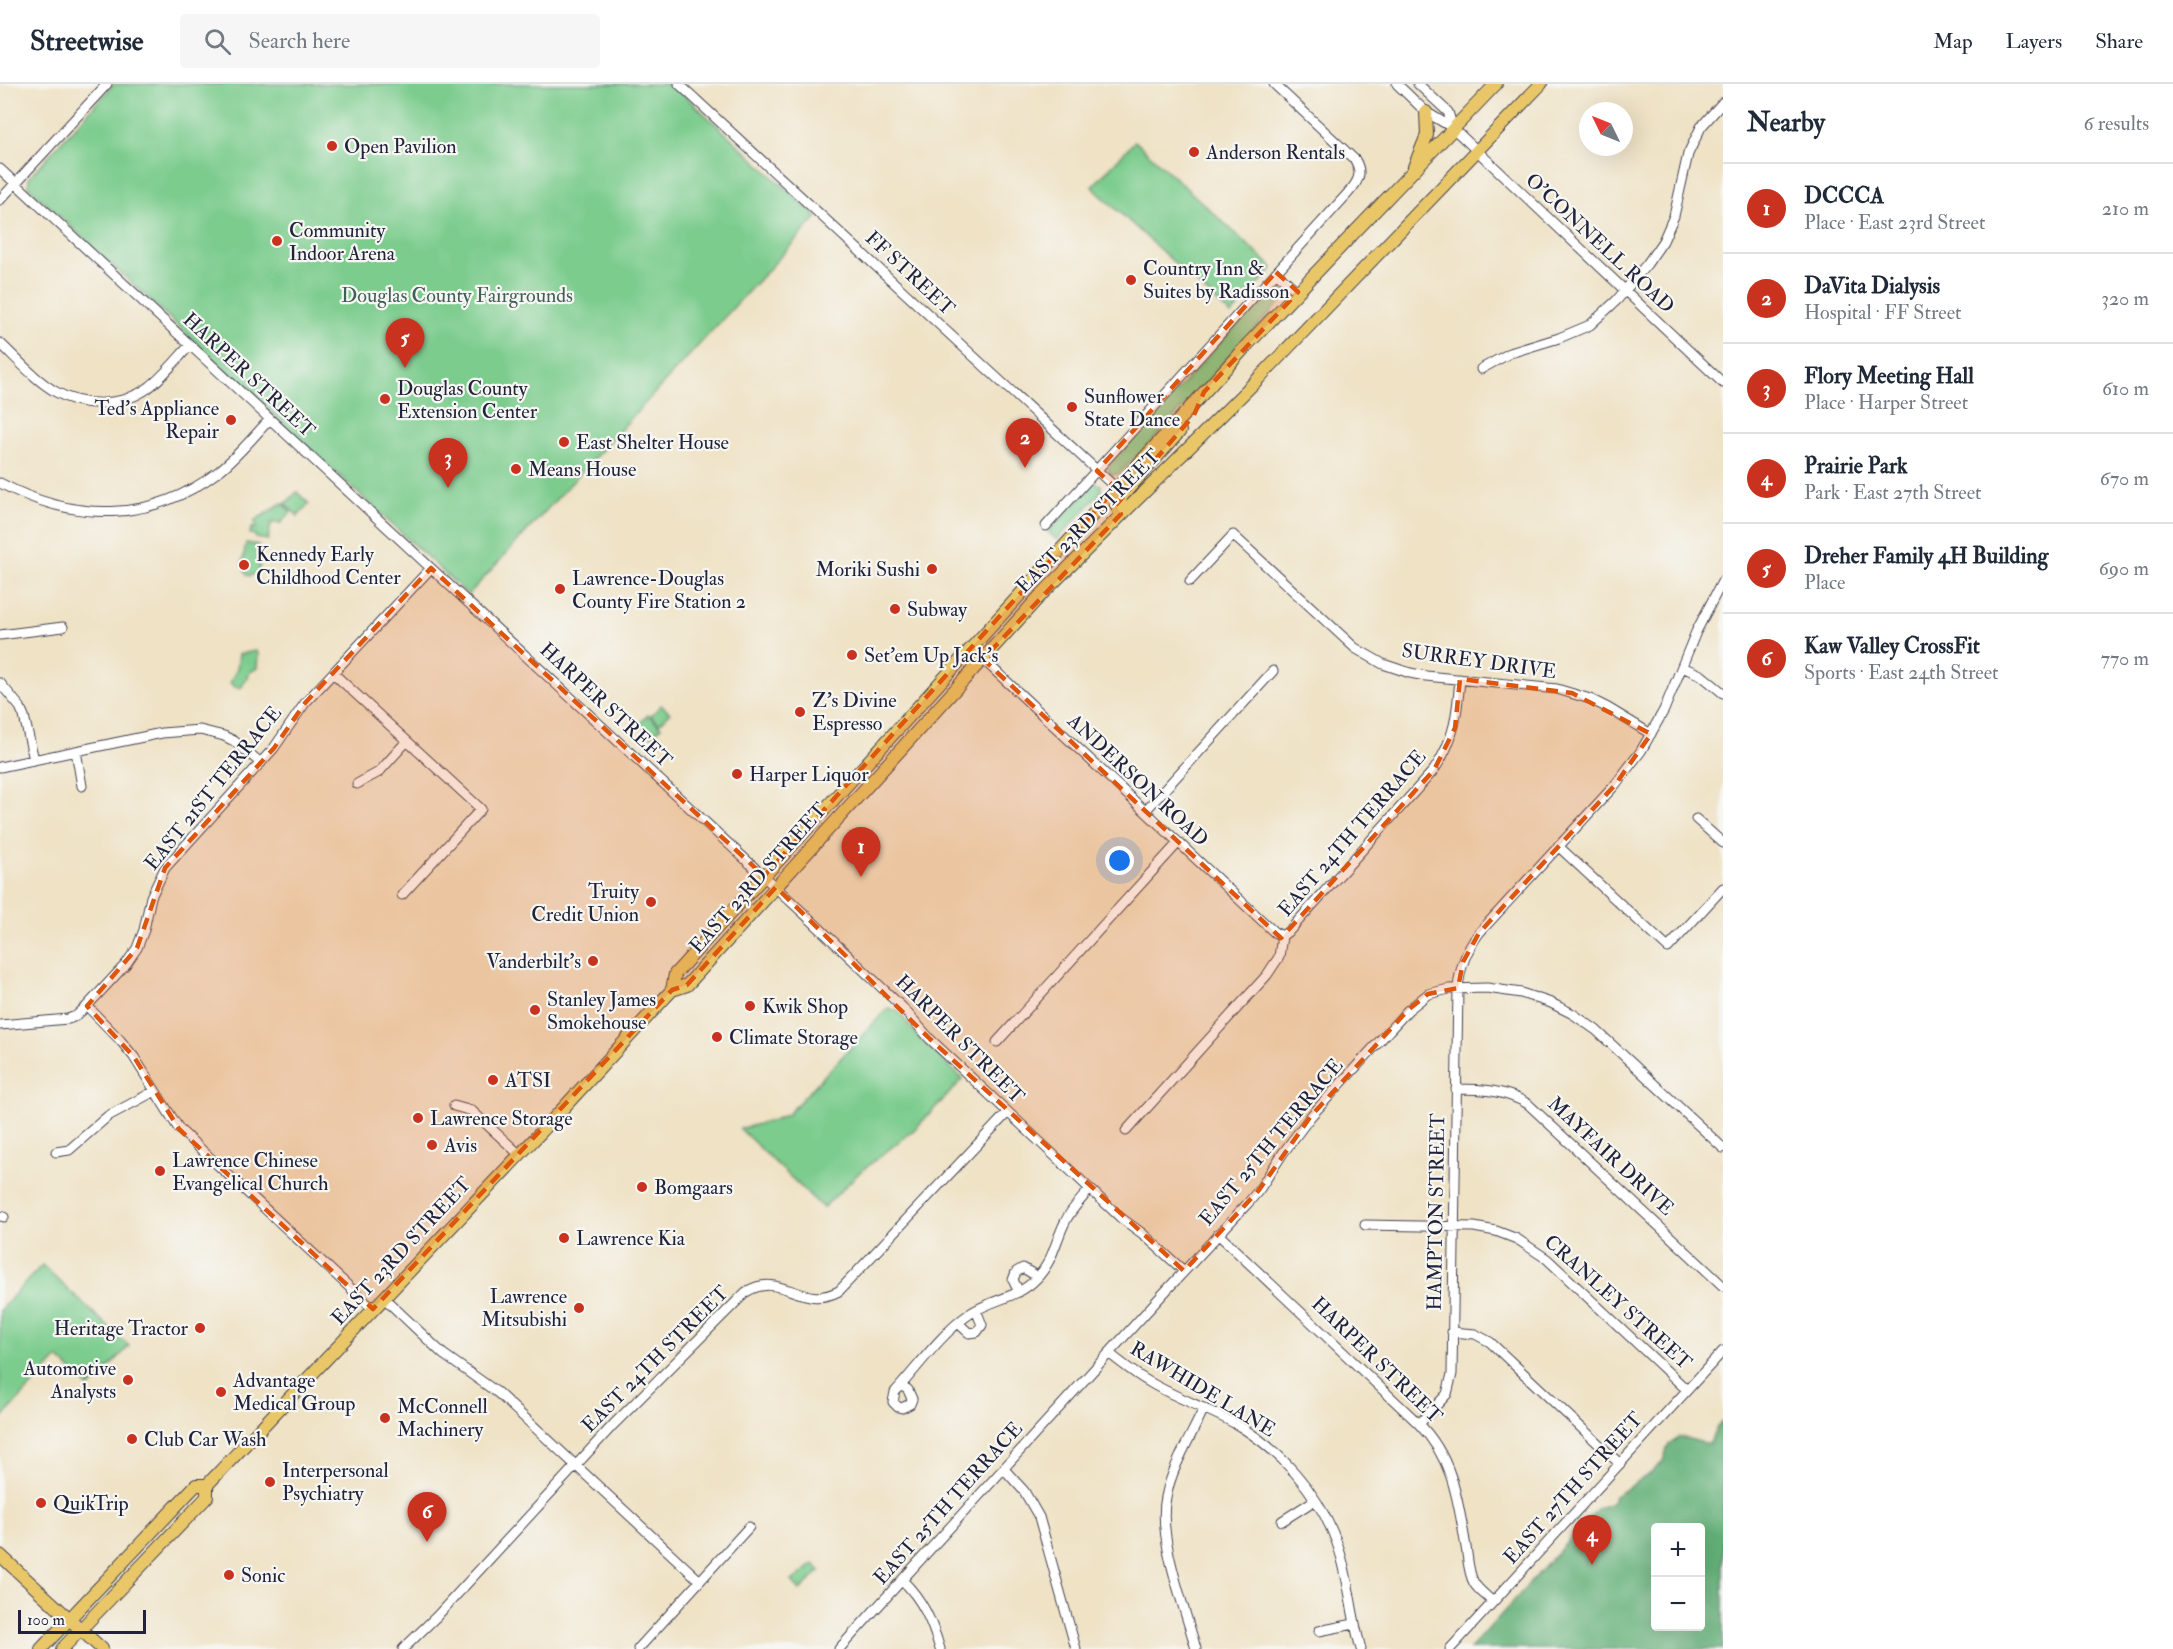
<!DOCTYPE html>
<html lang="en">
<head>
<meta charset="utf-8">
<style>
	:root { --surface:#fff; --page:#f6f6f7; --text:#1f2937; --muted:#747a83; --line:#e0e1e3; --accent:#c8321e }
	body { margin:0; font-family:"IM FELL Double Pica",serif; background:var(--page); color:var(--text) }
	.controls { position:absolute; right:18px; bottom:18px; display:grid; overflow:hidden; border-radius:6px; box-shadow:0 6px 24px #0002 }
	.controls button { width:54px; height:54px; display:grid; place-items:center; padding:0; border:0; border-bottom:2px solid var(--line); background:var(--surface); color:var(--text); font:30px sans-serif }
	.compass { position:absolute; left:1579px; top:18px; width:54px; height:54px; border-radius:50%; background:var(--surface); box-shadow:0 6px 24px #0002; rotate:313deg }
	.scale { position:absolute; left:18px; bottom:15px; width:128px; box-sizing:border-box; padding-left:6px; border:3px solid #22223b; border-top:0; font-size:16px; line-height:21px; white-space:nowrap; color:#22223b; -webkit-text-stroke:4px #f6f6f2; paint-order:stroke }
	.you { position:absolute; left:1120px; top:777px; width:21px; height:21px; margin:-15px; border:4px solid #fff; border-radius:50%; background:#1a73e8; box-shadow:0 0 0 9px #1a73e833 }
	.badge { display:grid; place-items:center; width:39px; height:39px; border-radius:50%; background:var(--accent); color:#fff; font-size:20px; font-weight:700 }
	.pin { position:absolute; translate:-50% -50px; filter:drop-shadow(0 2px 3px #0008) }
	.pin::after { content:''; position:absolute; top:32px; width:21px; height:18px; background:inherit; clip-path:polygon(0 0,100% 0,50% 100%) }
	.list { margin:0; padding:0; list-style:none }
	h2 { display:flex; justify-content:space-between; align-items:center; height:78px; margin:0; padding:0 24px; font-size:26px }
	h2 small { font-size:20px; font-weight:400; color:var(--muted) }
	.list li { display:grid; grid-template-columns:39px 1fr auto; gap:18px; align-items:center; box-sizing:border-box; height:90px; padding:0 24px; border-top:2px solid var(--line) }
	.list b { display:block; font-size:22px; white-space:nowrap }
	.list p { margin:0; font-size:20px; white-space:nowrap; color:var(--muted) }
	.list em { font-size:20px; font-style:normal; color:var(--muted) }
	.icon { flex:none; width:33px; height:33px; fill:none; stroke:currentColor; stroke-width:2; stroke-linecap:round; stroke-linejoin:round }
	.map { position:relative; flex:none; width:1723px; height:1565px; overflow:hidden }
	header { display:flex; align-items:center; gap:36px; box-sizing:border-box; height:84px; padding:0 30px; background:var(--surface); border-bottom:2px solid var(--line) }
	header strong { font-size:28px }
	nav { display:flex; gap:33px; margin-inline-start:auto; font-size:21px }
	.search { width:420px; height:54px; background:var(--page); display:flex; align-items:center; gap:15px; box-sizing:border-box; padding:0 21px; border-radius:6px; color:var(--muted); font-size:22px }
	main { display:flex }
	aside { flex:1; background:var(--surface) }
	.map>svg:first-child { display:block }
</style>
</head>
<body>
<header>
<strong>Streetwise</strong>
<div class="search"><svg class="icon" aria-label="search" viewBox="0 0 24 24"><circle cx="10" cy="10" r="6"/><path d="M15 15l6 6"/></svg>Search here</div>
<nav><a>Map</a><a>Layers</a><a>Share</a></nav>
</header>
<main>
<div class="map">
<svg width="1723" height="1565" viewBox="0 0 1723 1565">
	<rect width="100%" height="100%" fill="#f6f6f2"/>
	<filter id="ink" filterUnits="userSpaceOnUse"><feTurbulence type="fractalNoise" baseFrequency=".0167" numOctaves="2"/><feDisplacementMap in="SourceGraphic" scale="12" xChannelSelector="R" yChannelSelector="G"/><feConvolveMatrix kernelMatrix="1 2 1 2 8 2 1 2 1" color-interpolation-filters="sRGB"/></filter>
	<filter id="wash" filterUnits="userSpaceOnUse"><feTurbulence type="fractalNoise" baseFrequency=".008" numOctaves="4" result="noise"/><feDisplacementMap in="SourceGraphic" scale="24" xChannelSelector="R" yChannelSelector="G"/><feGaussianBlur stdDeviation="1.35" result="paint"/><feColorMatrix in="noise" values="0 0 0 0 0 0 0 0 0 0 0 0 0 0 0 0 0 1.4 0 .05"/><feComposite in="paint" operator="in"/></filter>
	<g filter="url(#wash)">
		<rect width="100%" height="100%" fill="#efe2c5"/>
		<path fill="#7bcc8d" stroke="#4e7764" stroke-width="1.5" d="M114,0H672L817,133L468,511L28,103L29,94L33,89Z
			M1135,57L1273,184L1231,231L1092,103Z
			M1277,201L1282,203L1284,208L1282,216L1148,362L1119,390L1111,391L1108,387L1109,381L1271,203Z
			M1094,399L1101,401V408L1057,456L1048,448Z
			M297,408L309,420L298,432L285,420Z
			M282,419L291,428L281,439H271L268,456L256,454L255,451L250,450L251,444H256L254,437Z
			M246,459L258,461V473L260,474L259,488L250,492L247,491L242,481Z
			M256,567L258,570L257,584L250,588L241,604L235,603L230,598L237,585L239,570Z
			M661,621L670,629L659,640L651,632Z
			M648,631L661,643L652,652L639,640Z
			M888,924L898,927L918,953L963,995L915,1045L860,1088L823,1124L740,1045L774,1036L788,1030Z
			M42,1181L129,1262L90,1304L58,1274L0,1336V1226Z
			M814,1480L820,1487L800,1506L792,1497Z"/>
		<path fill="#64b078" stroke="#43695a" stroke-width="1.5" fill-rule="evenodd" d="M1723,1337V1565H1470L1597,1425L1611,1419L1615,1412L1651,1389L1663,1377L1668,1362L1678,1353C1689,1353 1699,1360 1710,1359L1717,1342ZM1656,1444H1700V1542H1656Z"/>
	</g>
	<g filter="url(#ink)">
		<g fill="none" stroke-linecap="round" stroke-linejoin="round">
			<defs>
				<path id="minor" d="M679,0L1116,404
					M1397,0L1426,28L1453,44L1723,299
					M1418,0L1448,28L1453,44
					M0,85L813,838L902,923L930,955L1121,1134L1143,1150L1184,1187
					M0,116L107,0
					M1276,188L1298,208
					M0,259C17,275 35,296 56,308C84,324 121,323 148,304C164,292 177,275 190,261
					M1481,285L1510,269L1559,254L1590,241L1617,216L1647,180L1663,157L1674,132L1688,70L1701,43L1723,18
					M0,399C74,438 151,440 219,387C238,372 254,352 270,335
					M1046,442L1349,108C1358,98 1363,89 1355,76L1274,0
					M1190,497L1233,451L1355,564L1383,580L1410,589L1426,592L1557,605L1590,615L1608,624L1651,650
					M0,551L63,543
					M971,564L1274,848L1282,852
					M1682,583L1701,591L1723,609
					M333,589L481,725L402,811
					M0,599L20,623L24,632L34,676
					M76,667L82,702
					M0,683L162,649L200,646L224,652L234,657L261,679
					M357,700L379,688L407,657
					M1145,727L1273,587
					M1696,735L1723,759
					M1558,762L1668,864L1723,804
					M1282,852L1290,846L1434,686C1455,655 1457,631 1460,595
					M87,922L120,956L134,973L179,1045L373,1225
					M0,941L68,935L76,932L87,922L126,880L137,864L144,846L151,813L165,784L274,664L305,619L431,484
					M997,958L1178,759
					M1456,1005C1482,1005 1505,1006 1528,1020L1723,1202
					M454,1022L472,1027L519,1070
					M1126,1047L1267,891L1279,873L1282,852
					M56,1068L69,1066L108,1032L155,1007
					M0,1132L4,1133
					M1365,1141L1474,1143L1496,1147L1517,1155L1547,1175L1687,1306
					M1218,1150L1419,1340C1453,1374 1458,1417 1466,1463C1468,1474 1468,1488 1474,1499C1478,1506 1487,1512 1493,1518
					M1019,1208L1013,1196L1016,1188L1023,1184L1038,1193
					M384,1214L443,1270L498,1309L700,1497
					M958,1239L969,1249L977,1248L982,1241L976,1226
					M1452,1248L1475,1250L1490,1258L1620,1380
					M1110,1270C1123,1280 1136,1291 1151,1299C1180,1316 1213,1326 1241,1343C1281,1368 1315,1406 1333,1449C1349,1486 1350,1527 1361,1565
					M902,1301L908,1306L912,1315L910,1320L902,1324L898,1323L893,1318L895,1308C917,1284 942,1249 968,1231C990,1215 1017,1215 1036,1195C1053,1178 1055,1158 1065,1138C1071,1125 1081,1116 1090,1105
					M1419,1340L1447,1310L1452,1290L1458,904C1460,883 1466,867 1479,849L1615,701L1641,667L1664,626L1696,548L1723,496
					M1004,1385L1024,1407L1039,1433L1076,1565
					M1282,1437L1315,1416
					M902,1496C923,1516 932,1538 940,1565
					M1319,1547L1354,1540
					M403,1565L437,1532L614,1340L746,1208C782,1186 800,1227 839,1207L1008,1028
					M638,1565L749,1443
					M839,1565L1162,1211L1248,1119L1259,1106L1283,1069L1311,1032L1408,926L1428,910L1449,905L1487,904L1521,909L1551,919L1573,930L1596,946L1723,1064
					M1196,1565C1185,1524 1157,1454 1166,1413C1172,1382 1191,1353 1204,1324
					M1450,1565L1723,1267"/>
				<path id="major" d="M1414,83L1427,51L1426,28
					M1121,430L1117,423L1122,412L1180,347
					M672,906L675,890L1248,260L1496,0
					M0,1471L102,1565
					M41,1565L196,1401H207
					M62,1565L207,1413V1401L544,1045L672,906L687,901L1039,513L1259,294L1541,0"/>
			</defs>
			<use href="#minor" stroke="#413f50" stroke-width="11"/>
			<use href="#major" stroke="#413f50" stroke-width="14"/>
			<use href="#minor" stroke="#fff" stroke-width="9"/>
			<use href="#major" stroke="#e9c769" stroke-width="12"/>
		</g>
	</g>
	<path fill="#de560e" fill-opacity="0.2" stroke="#de560e" stroke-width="4.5" stroke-dasharray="12 8" stroke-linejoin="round" d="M1276,188L1298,208L1204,308L1194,331L1116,421L1121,430L983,575L1281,854L1434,686L1455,644L1460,595L1572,609L1651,650L1615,701L1479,849L1463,878L1458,904L1428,910L1408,926L1311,1032L1259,1106L1184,1187L930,955L776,803L687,901L672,906L373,1225L179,1045L134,973L87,922L137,864L165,784L274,664L305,619L431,484L764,792L1116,404L1097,387Z"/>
	<g fill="#c8321e" stroke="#f6f6f2" stroke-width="2">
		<circle cx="332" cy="62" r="6"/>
		<circle cx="1194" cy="68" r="6"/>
		<circle cx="277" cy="157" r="6"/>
		<circle cx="1131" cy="196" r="6"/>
		<circle cx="385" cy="315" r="6"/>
		<circle cx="1072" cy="323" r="6"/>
		<circle cx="231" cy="336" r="6"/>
		<circle cx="564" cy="358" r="6"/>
		<circle cx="516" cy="385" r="6"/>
		<circle cx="244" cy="481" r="6"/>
		<circle cx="932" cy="485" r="6"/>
		<circle cx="560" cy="505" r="6"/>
		<circle cx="895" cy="525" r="6"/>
		<circle cx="852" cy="571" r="6"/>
		<circle cx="800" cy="628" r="6"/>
		<circle cx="737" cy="690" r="6"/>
		<circle cx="651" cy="818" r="6"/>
		<circle cx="593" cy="877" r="6"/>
		<circle cx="750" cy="922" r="6"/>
		<circle cx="535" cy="926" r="6"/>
		<circle cx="717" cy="953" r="6"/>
		<circle cx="493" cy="996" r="6"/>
		<circle cx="418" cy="1034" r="6"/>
		<circle cx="432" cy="1061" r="6"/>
		<circle cx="160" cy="1087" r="6"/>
		<circle cx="642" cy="1103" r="6"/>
		<circle cx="564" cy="1154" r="6"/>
		<circle cx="579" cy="1224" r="6"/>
		<circle cx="200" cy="1244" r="6"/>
		<circle cx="128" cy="1296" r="6"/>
		<circle cx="221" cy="1308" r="6"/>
		<circle cx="385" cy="1334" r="6"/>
		<circle cx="132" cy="1355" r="6"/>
		<circle cx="270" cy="1398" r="6"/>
		<circle cx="41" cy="1419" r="6"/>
		<circle cx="229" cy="1491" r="6"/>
	</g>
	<g text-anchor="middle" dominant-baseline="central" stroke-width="4.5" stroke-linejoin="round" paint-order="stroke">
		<g font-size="20" fill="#22223b" stroke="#f6f6f2" text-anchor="start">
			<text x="344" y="62">Open Pavilion</text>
			<text x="1206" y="68">Anderson Rentals</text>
			<text x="289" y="146">Community<tspan x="289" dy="23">Indoor Arena</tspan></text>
			<text x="1143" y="184">Country Inn &amp;<tspan x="1143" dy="23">Suites by Radisson</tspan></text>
			<text x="397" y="304">Douglas County<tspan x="397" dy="23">Extension Center</tspan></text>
			<text x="1084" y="312">Sunflower<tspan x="1084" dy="23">State Dance</tspan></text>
			<text x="219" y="324" text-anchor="end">Ted's Appliance<tspan x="219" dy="23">Repair</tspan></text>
			<text x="576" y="358">East Shelter House</text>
			<text x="528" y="385">Means House</text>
			<text x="256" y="470">Kennedy Early<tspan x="256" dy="23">Childhood Center</tspan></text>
			<text x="920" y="485" text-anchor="end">Moriki Sushi</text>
			<text x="572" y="494">Lawrence-Douglas<tspan x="572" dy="23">County Fire Station 2</tspan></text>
			<text x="907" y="525">Subway</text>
			<text x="864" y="571">Set'em Up Jack's</text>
			<text x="812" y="616">Z's Divine<tspan x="812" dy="23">Espresso</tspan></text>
			<text x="749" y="690">Harper Liquor</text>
			<text x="639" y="807" text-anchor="end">Truity<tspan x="639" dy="23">Credit Union</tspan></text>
			<text x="581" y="877" text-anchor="end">Vanderbilt's</text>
			<text x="547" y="915">Stanley James<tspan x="547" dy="23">Smokehouse</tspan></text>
			<text x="762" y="922">Kwik Shop</text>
			<text x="729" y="953">Climate Storage</text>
			<text x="505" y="996">ATSI</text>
			<text x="430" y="1034">Lawrence Storage</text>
			<text x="444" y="1061">Avis</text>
			<text x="172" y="1076">Lawrence Chinese<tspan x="172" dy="23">Evangelical Church</tspan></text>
			<text x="654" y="1103">Bomgaars</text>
			<text x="576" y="1154">Lawrence Kia</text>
			<text x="567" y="1212" text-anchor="end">Lawrence<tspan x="567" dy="23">Mitsubishi</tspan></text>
			<text x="188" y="1244" text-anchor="end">Heritage Tractor</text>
			<text x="116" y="1284" text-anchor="end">Automotive<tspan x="116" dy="23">Analysts</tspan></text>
			<text x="233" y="1296">Advantage<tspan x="233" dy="23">Medical Group</tspan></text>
			<text x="397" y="1322">McConnell<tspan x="397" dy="23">Machinery</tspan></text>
			<text x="144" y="1355">Club Car Wash</text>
			<text x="282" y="1386">Interpersonal<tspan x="282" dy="23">Psychiatry</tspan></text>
			<text x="53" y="1419">QuikTrip</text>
			<text x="241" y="1491">Sonic</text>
		</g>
		<g font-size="20" fill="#22223b" stroke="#f6f6f2">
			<text transform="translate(1600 159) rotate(43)">O'CONNELL ROAD</text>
			<text transform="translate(910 189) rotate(43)">FF STREET</text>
			<text transform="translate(249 291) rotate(43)">HARPER STREET</text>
			<text transform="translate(1088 437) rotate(-45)">EAST 23RD STREET</text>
			<text transform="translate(1479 577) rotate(8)">SURREY DRIVE</text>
			<text transform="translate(606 621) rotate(43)">HARPER STREET</text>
			<text transform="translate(1138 696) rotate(43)">ANDERSON ROAD</text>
			<text transform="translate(213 704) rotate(-51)">EAST 21ST TERRACE</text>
			<text transform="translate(1352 749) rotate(-49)">EAST 24TH TERRACE</text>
			<text transform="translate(758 794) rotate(-48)">EAST 23RD STREET</text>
			<text transform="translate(960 955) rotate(45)">HARPER STREET</text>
			<text transform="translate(1271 1058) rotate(-50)">EAST 25TH TERRACE</text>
			<text transform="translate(1611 1072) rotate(43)">MAYFAIR DRIVE</text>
			<text transform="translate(1436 1128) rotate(-89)">HAMPTON STREET</text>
			<text transform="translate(401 1167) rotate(-47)">EAST 23RD STREET</text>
			<text transform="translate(1618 1218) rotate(42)">CRANLEY STREET</text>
			<text transform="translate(655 1275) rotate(-45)">EAST 24TH STREET</text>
			<text transform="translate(1377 1276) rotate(44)">HARPER STREET</text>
			<text transform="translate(1203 1305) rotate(31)">RAWHIDE LANE</text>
			<text transform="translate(1573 1404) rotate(-48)">EAST 27TH STREET</text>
			<text transform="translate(948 1419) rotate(-48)">EAST 25TH TERRACE</text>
		</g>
		<g font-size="20" fill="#415e58" stroke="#f6f6f2">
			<text x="457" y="211">Douglas County Fairgrounds</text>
		</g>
	</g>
</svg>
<div class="controls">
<button>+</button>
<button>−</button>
</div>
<svg class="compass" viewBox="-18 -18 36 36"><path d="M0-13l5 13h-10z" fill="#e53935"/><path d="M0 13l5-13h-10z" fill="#747a83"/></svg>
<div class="scale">100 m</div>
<div class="you"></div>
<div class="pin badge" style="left:861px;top:793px">1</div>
<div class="pin badge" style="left:1025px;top:384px">2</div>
<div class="pin badge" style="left:448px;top:404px">3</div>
<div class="pin badge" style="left:1592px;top:1481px">4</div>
<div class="pin badge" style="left:405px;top:284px">5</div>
<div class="pin badge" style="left:427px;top:1458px">6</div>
</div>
<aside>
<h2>Nearby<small>6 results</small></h2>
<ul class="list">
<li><span class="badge">1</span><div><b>DCCCA</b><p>Place · East 23rd Street</p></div><em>210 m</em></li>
<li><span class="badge">2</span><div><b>DaVita Dialysis</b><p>Hospital · FF Street</p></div><em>320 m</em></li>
<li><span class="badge">3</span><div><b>Flory Meeting Hall</b><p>Place · Harper Street</p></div><em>610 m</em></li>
<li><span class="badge">4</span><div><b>Prairie Park</b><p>Park · East 27th Street</p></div><em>670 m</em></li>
<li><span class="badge">5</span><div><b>Dreher Family 4H Building</b><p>Place</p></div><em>690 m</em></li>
<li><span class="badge">6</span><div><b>Kaw Valley CrossFit</b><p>Sports · East 24th Street</p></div><em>770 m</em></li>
</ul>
</aside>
</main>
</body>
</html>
